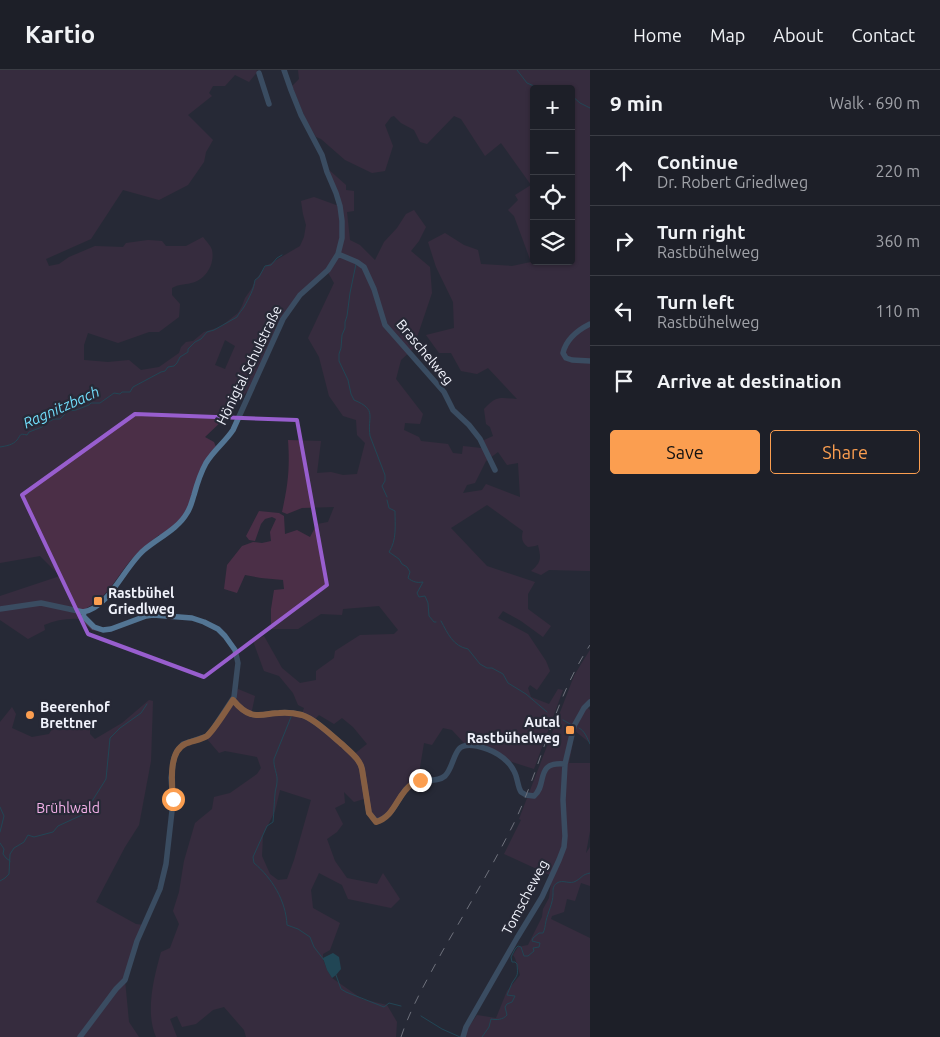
<!DOCTYPE html>
<html lang="en">
<head>
<meta charset="utf-8">
<style>
	:root { --surface:#1d1f28; --page:#252730; --text:#f1f3f6; --muted:#a0a2a8; --line:#3b3d45; --accent:#fb9e50 }
	body { margin:0; font-family:Ubuntu,sans-serif; background:var(--page); color:var(--text) }
	.controls { position:absolute; right:15px; top:15px; display:grid; overflow:hidden; border-radius:5px; box-shadow:0 1px 4px #0004 }
	.controls button { width:45px; height:45px; display:grid; place-items:center; padding:0; border:0; border-bottom:1px solid var(--line); background:var(--surface); color:var(--text); font:25px sans-serif }
	.stop { position:absolute; width:15px; height:15px; margin:-11px; border:4px solid #fb9e50; border-radius:50%; background:#fff }
	.stop.end { background:#fb9e50; border-color:#fff; box-shadow:0 1px 5px #0008 }
	.list { margin:0; padding:0; list-style:none }
	h2 { display:flex; justify-content:space-between; align-items:center; height:65px; margin:0; padding:0 20px; font-size:21px }
	h2 small { font-size:16px; font-weight:400; color:var(--muted) }
	.list li { display:grid; grid-template-columns:32px 1fr auto; gap:15px; align-items:center; box-sizing:border-box; height:70px; padding:0 20px; border-top:1px solid var(--line) }
	.list b { display:block; font-size:19px; white-space:nowrap }
	.list p { margin:0; font-size:16px; white-space:nowrap; color:var(--muted) }
	.list em { font-size:16px; font-style:normal; color:var(--muted) }
	.actions { display:flex; gap:10px; padding:15px 20px }
	.actions a { flex:1; padding:11px 0; border:1px solid var(--accent); border-radius:5px; text-align:center; font-size:18px; color:var(--accent) }
	.actions .main { background:var(--accent); color:#111 }
	.icon { flex:none; width:28px; height:28px; fill:none; stroke:currentColor; stroke-width:2; stroke-linecap:round; stroke-linejoin:round }
	.map { position:relative; flex:none; width:590px; height:967px; overflow:hidden }
	header { display:flex; align-items:center; gap:30px; box-sizing:border-box; height:70px; padding:0 25px; background:var(--surface); border-bottom:1px solid var(--line) }
	header strong { font-size:24px }
	nav { display:flex; gap:28px; margin-inline-start:auto; font-size:18px }
	main { display:flex }
	aside { flex:1; background:var(--surface) }
	.map>svg:first-child { display:block }
</style>
</head>
<body>
<header>
<strong>Kartio</strong>
<nav><a>Home</a><a>Map</a><a>About</a><a>Contact</a></nav>
</header>
<main>
<div class="map">
<svg width="590" height="967" viewBox="0 0 590 967">
	<rect width="100%" height="100%" fill="#272936"/>
	<path fill="#4b2f47" fill-rule="evenodd" d="M0,0H256L258,1L249,12L235,5L225,16H213L209,23L212,26L188,45L213,70L206,82L204,92L188,115L159,130L123,120L91,169L46,189L49,196L59,194L69,187L95,176L123,177L126,173L148,170L162,171L166,176H186L203,167C206,171 211,176 212,180C215,195 205,210 191,213C183,215 179,214 172,218V225L180,234L179,247L159,262H149L118,273L88,263L84,275V290L108,292L129,290L141,300L159,297L179,283L181,277L186,272L193,271L204,262L220,257L238,243L242,236L245,228L252,218L254,212L266,196L300,176L304,167L306,155L303,144L301,131L314,127L336,135L340,134L328,99L346,115V120L354,121V141L347,142L350,170L360,175L375,190L384,172L397,158L406,144L414,140L426,157L419,171L411,181L430,197L432,223L413,279L401,290L396,309L423,344L420,354L405,353L404,360L419,367L421,371L448,374L453,383L462,384L463,376L481,378L482,371L493,366L490,357L486,354L484,339C497,325 500,328 517,329L488,298L477,304L461,301L451,283H439L426,265L454,258L453,232L436,197L428,172L445,163L464,175L478,180L481,194L512,196L531,192L514,146L508,140L518,130L515,125L531,115L501,73L485,86L461,49L454,46L427,74L420,72L414,60L401,53L394,46L391,47L385,55L393,76L385,101L372,103L345,90L321,69L316,67L306,50L292,16L299,9L298,0H590V501L549,500L541,505L531,501C542,492 541,488 538,475L535,476L528,477C522,473 521,468 523,461L487,435L451,458L487,496L535,512L528,524V539L551,556L543,567L521,551L503,541L498,548L528,564L546,591L550,601L537,620L530,615L528,618L531,627L549,634L558,619L563,620L534,699L509,691L501,684L464,673L452,660L443,658L432,675L424,673L420,697V710L412,713L381,750L372,748L367,728L354,732L344,722L345,733L335,738L343,754L337,762L327,769L335,791L347,808L377,814L383,803L400,829L391,838L348,829L342,815L319,803L311,820L313,838L340,853L330,880L323,884V889L327,900L332,908L362,929L387,935L397,952L396,967H246L244,960L224,937L213,940L196,954L182,957L177,946L170,949L177,967H156C145,942 154,907 161,882L170,878L179,854L173,841L179,822L184,791L195,753L212,739L214,727L230,723L257,704L261,698L257,687L225,681L219,683L207,669L238,619L255,626L251,645L302,644L304,638L298,635L293,623L279,606L264,601L253,571L264,566L282,598L300,613L316,610V601L334,588L335,581L360,565L394,564L398,560L379,536L343,539L342,545L321,544L298,559H271V539L274,520L284,519L283,510L261,508L245,505L237,523L224,519L227,495L242,476L253,472L262,473L271,471L270,462L276,449L272,447L265,449L261,454L255,471L249,470L246,466L259,441L279,443L284,446L285,464L297,460L310,467L317,454L328,452L334,437L302,438L287,444L282,442C288,415 290,398 288,370L321,371L317,403L331,402L343,405L357,404L365,373L357,365L356,350L343,346L329,326L319,287L308,268L334,213L326,199L290,239L248,322L246,323L225,348L205,367L214,372L216,377L204,393L186,449L165,467L159,465C149,473 139,481 130,491C113,512 107,529 81,541L101,562L92,560L80,549C67,548 56,550 44,555L45,560L28,569L0,550V526L60,506L40,486L0,493ZM534,19H571V191H534ZM225,270L235,276L225,299L215,295ZM498,382L507,395L518,393L520,427L486,414L482,420L463,423L467,415L475,413L486,391ZM319,645L334,654L342,648L353,657L367,674L353,685L313,651ZM280,720L311,730L294,790L287,809L278,810L270,804L262,786L263,765L275,741Z
		M590,580V630L585,635L590,640V673L575,661L569,693H590V761L586,783L590,777V816L581,813L575,831L567,829L564,842L552,846L551,849L590,868V967H465L468,958L477,945L496,948L507,921L520,905L515,888L513,885L518,877L528,875L542,847L543,839L549,828L551,812L554,807L504,784L521,750L519,749L574,606L581,594Z
		M149,630L153,631L151,691L139,755L125,777L96,832L136,854L144,855L125,910L129,952L139,967H0V652L12,637L16,644L12,658L32,667L49,664L57,651C63,656 69,659 76,656L79,649L90,659V664L95,669L122,653Z"/>
	<path fill="#1c697b" d="M333,883L339,887L341,899L336,905L332,908L327,900L323,888Z"/>
	<g fill="none" stroke-linecap="round" stroke-linejoin="round">
		<path stroke="#1c697b" stroke-width="1" d="M517,0L527,13L534,16L537,19
			M571,25L580,33L590,38
			M356,194L350,223L347,246L345,252V258L342,265L341,278L339,284V291L348,310L351,324L354,330C378,340 367,346 370,366L385,405V411L382,416L387,427
			M0,377C6,376 13,375 17,370C21,365 19,363 27,365L29,362L42,357L46,353L54,349H60L68,341L76,340L89,335L91,333H100L114,323L120,324L122,322H130L133,317L161,302L165,301L168,297L174,296L177,293L180,287L188,282V279L195,272L201,269L207,262L214,260L237,247C239,243 242,240 244,237C249,228 254,219 255,210L259,207L265,196L271,195L277,188L282,185
			M387,430L389,438L395,441C395,455 397,470 389,482L399,489L402,494L407,497L410,502L408,508C413,512 417,513 423,512L417,523L419,527L425,526L428,533L429,546L434,552H436
			M441,551C448,564 453,576 468,579L480,594L487,598H492L503,604L508,613L526,624L547,642
			M291,647L274,689C273,697 278,704 277,712C277,716 275,720 275,724C274,734 274,742 273,752L267,756L253,787L254,793C272,808 286,831 287,855L298,859L310,867L314,877L324,890
			M563,650L572,655
			M579,658C585,661 587,668 590,674
			M0,737L4,746L0,762
			M0,773L4,779L3,784L6,788L10,791
			M0,811L5,808L9,804L10,784L14,778L24,772L28,765L34,767L53,762L58,756L84,744L106,709L110,668L120,658L141,643L147,634
			M336,905L341,919L346,922L384,937L389,933L401,936
			M421,946L442,959L460,967
			M482,967L489,957L491,949C496,950 503,950 507,945L505,937L507,934L512,932L515,926L507,925C509,921 510,917 512,913C518,904 518,906 517,894L515,892H512L511,887L515,879L518,876L521,877L524,886H528L534,881L533,878L539,877L540,873L532,871L533,868L539,863H543C545,859 545,856 546,851C548,842 553,833 553,824C553,822 553,821 553,820C553,817 555,814 557,813C563,809 570,815 576,811C583,807 581,805 590,803"/>
		<path stroke="#537594" stroke-width="5.5" d="M259,3L269,34
			M338,184L357,192L364,197L374,219L385,255L444,322L453,340L469,355L480,369L495,400
			M590,254C578,260 566,270 563,283L566,288L572,290L590,291
			M0,539L41,533L83,542
			M83,542C109,538 124,497 144,480C158,468 178,459 187,443C191,437 192,431 194,425C197,414 201,402 206,393C214,380 225,372 233,360L283,249L300,225L328,200L338,184L342,168V151L340,136L336,123L327,102L322,85L301,45L291,20L284,0
			M233,630C238,636 244,642 251,644C260,647 270,643 279,643C286,642 294,643 302,645C315,649 332,666 343,675C350,682 360,689 362,699L369,743L376,751C392,748 397,730 406,719C419,705 434,715 445,706C452,699 453,686 459,679C463,674 471,675 477,676C491,679 507,687 514,701C518,708 517,715 521,722L526,725L534,726C548,715 534,691 565,694
			M80,967L116,919L125,910L137,871L160,819L166,794L173,732L171,708L174,688L177,681L183,674L207,666L213,659L234,627L238,593L235,580L225,566L218,559L204,552L192,548L153,545L146,546L111,559L103,560L94,557L84,547L83,542
			M463,967L466,957L517,868L542,827L559,790L564,777L565,766L563,730L565,694L574,656L584,638L590,632"/>
		<path stroke="#c5c7d0" stroke-width="1" stroke-dasharray="9 9" stroke-linecap="butt" d="M401,967C411,937 427,910 442,882C467,839 492,797 514,753C542,695 554,629 590,575"/>
	</g>
	<g fill="none" stroke-linecap="round" stroke-linejoin="round">
		<path stroke="#fb9e50" stroke-width="6" d="M173,729C172,714 168,682 185,674C191,671 201,670 207,666C214,660 227,639 233,630C238,636 244,642 251,644C260,647 270,643 279,643C287,642 294,643 302,645C315,649 332,666 343,675C350,682 360,689 362,699L369,743L376,752C395,747 397,724 412,714C413,713 419,711 420,710"/>
	</g>
	<path d="M0 0H590V967H0ZM135,344L297,350L327,515L204,607L88,564L22,425Z" fill="#272936" fill-opacity=".55" fill-rule="evenodd"/>
	<path fill="none" stroke="#985ece" stroke-width="4" stroke-linejoin="round" d="M135,344L297,350L327,515L204,607L88,564L22,425Z"/>
	<g fill="#fb9e50" stroke="#272936" stroke-width="2">
		<rect x="93" y="526" width="10" height="10" rx="2.5"/>
		<circle cx="30" cy="645" r="5"/>
		<rect x="565" y="655" width="10" height="10" rx="2.5"/>
	</g>
	<g text-anchor="middle" dominant-baseline="central" stroke-width="4.5" stroke-linejoin="round" paint-order="stroke">
		<g font-size="14" fill="#f0f2fb" stroke="#272936">
			<text transform="translate(425 282) rotate(50)">Braschelweg</text>
			<text transform="translate(249 295) rotate(-64)">Hönigtal Schulstraße</text>
			<text transform="translate(525 827) rotate(-62)">Tomscheweg</text>
		</g>
		<g font-size="14" font-weight="bold" fill="#f0f2fb" stroke="#272936" text-anchor="start">
			<text x="108" y="523">Rastbühel<tspan x="108" dy="16">Griedlweg</tspan></text>
			<text x="40" y="637">Beerenhof<tspan x="40" dy="16">Brettner</tspan></text>
			<text x="560" y="652" text-anchor="end">Autal<tspan x="560" dy="16">Rastbühelweg</tspan></text>
		</g>
		<g font-size="14" fill="#f6b2ea" stroke="#272936">
			<text x="68" y="738">Brühlwald</text>
		</g>
		<g font-size="15" font-style="italic" fill="#71ddfa" stroke="#272936">
			<text transform="translate(61 337) rotate(-24)">Ragnitzbach</text>
		</g>
	</g>
</svg>
<div class="controls">
<button>+</button>
<button>−</button>
<button><svg class="icon" aria-label="locate" viewBox="0 0 24 24"><circle cx="12" cy="12" r="6"/><path d="M12 2v4M12 18v4M2 12h4M18 12h4"/></svg></button>
<button><svg class="icon" aria-label="layers" viewBox="0 0 24 24"><path d="M12 4l9 5-9 5-9-5zM3 14l9 5 9-5"/></svg></button>
</div>
<div class="stop" style="left:173px;top:729px"></div>
<div class="stop end" style="left:420px;top:710px"></div>
</div>
<aside>
<h2>9 min<small>Walk · 690 m</small></h2>
<ul class="list">
<li><svg class="icon" aria-label="ahead" viewBox="0 0 24 24"><path d="M12 20V5M6 11l6-6 6 6"/></svg><div><b>Continue</b><p>Dr. Robert Griedlweg</p></div><em>220 m</em></li>
<li><svg class="icon" aria-label="right" viewBox="0 0 24 24"><path d="M7 20v-9h11M14 6l5 5-5 5"/></svg><div><b>Turn right</b><p>Rastbühelweg</p></div><em>360 m</em></li>
<li><svg class="icon" aria-label="left" viewBox="0 0 24 24"><path d="M17 20v-9H6M10 6l-5 5 5 5"/></svg><div><b>Turn left</b><p>Rastbühelweg</p></div><em>110 m</em></li>
<li><svg class="icon" aria-label="arrive" viewBox="0 0 24 24"><path d="M6 21V4h12l-3 4 3 4H6"/></svg><div><b>Arrive at destination</b></div></li>
</ul>
<div class="actions"><a class="main">Save</a><a>Share</a></div>
</aside>
</main>
</body>
</html>
